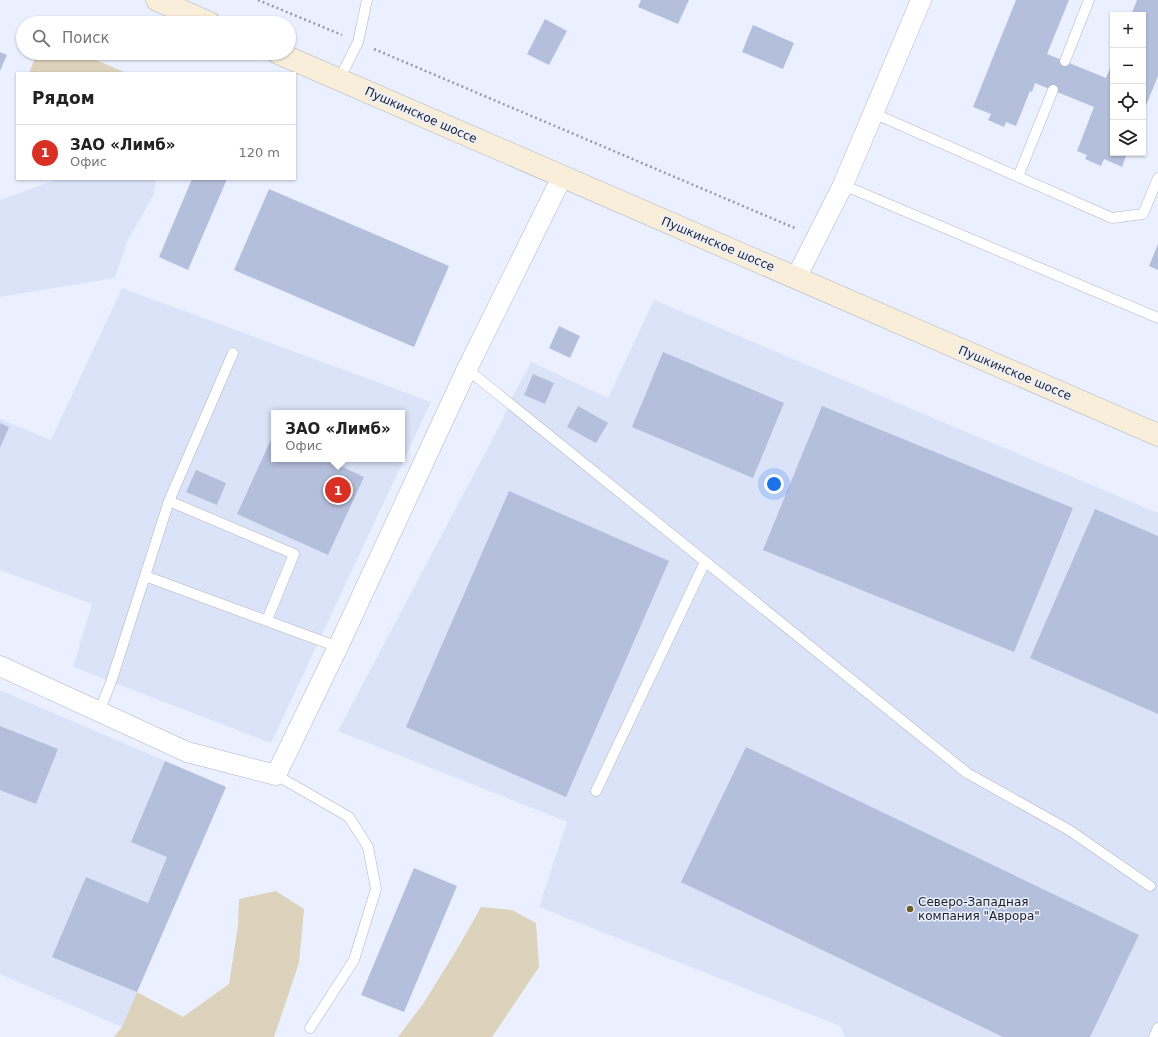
<!DOCTYPE html>
<html lang="ru">
<head>
<meta charset="utf-8">
<style>
	:root { --surface:#fff; --page:#f6f6f6; --text:#222; --muted:#767676; --line:#e0e0e0; --accent:#d93025 }
	body { margin:0; font-family:"DejaVu Sans",sans-serif; background:var(--page); color:var(--text) }
	.controls { position:absolute; right:12px; top:12px; display:grid; overflow:hidden; border-radius:0px; box-shadow:0 1px 3px #0004 }
	.controls button { width:36px; height:36px; display:grid; place-items:center; padding:0; border:0; border-bottom:1px solid var(--line); background:var(--surface); color:var(--text); font:20px sans-serif }
	.you { position:absolute; left:774px; top:484px; width:14px; height:14px; margin:-10px; border:3px solid #fff; border-radius:50%; background:#1a73e8; box-shadow:0 0 0 6px #1a73e833 }
	.badge { display:grid; place-items:center; width:26px; height:26px; border-radius:50%; background:var(--accent); color:#fff; font-size:13px; font-weight:700 }
	.pin { position:absolute; translate:-50% -50%; border:2px solid #fff; box-shadow:0 1px 4px #0006 }
	.popup { position:absolute; left:271px; top:410px; width:134px; height:52px; box-sizing:border-box; display:grid; place-content:center; border-radius:0px; background:var(--surface); filter:drop-shadow(0 1px 3px #0005); font-size:13px; white-space:nowrap; color:var(--muted) }
	.popup b { font-size:15px; color:var(--text) }
	.popup::after { content:''; position:absolute; left:50%; top:100%; margin-left:-8px; border:8px solid transparent; border-top-color:var(--surface) }
	.list { margin:0; padding:0; list-style:none }
	h2 { display:flex; justify-content:space-between; align-items:center; height:52px; margin:0; padding:0 16px; font-size:17px }
	h2 small { font-size:13px; font-weight:400; color:var(--muted) }
	.list li { display:grid; grid-template-columns:26px 1fr auto; gap:12px; align-items:center; box-sizing:border-box; height:56px; padding:0 16px; border-top:1px solid var(--line) }
	.list b { display:block; font-size:15px; white-space:nowrap }
	.list p { margin:0; font-size:13px; white-space:nowrap; color:var(--muted) }
	.list em { font-size:13px; font-style:normal; color:var(--muted) }
	.icon { flex:none; width:22px; height:22px; fill:none; stroke:currentColor; stroke-width:2; stroke-linecap:round; stroke-linejoin:round }
	.map { position:relative; flex:none; width:1158px; height:1037px; overflow:hidden }
	.search { position:absolute; background:var(--surface); box-shadow:0 1px 3px #0004; left:16px; top:16px; width:280px; height:44px; display:flex; align-items:center; gap:10px; box-sizing:border-box; padding:0 14px; border-radius:22px; color:var(--muted); font-size:15px }
	.panel { position:absolute; background:var(--surface); box-shadow:0 1px 3px #0004; left:16px; top:72px; width:280px; height:108px; border-radius:0px }
	.map>svg:first-child { display:block }
</style>
</head>
<body>
<div class="map">
<svg width="1158" height="1037" viewBox="0 0 1158 1037">
	<rect width="100%" height="100%" fill="#eaf0ff"/>
	<path fill="#dbe3f9" fill-rule="evenodd" d="M58,179H156L154,194L127,242L115,278L0,297V200Z
		M122,288L431,402L271,743L73,667L92,604L0,570V419L51,440ZM274,413H402V459H274Z
		M654,300L1158,513V1037H845L840,1026L539,907L567,822L338,731L502,421L509,403L531,362L608,398Z
		M0,690L226,787L122,1027L0,974Z"/>
	<path fill="#ddd2bc" d="M37,53H80L126,73H29Z
		M276,891L304,909L299,963L274,1037H114L122,1027L137,992L183,1017L229,984L238,926L239,899Z
		M481,907L512,910L536,923L539,967L492,1037H398L423,1004L459,946Z"/>
	<path fill="#b4bfdc" d="M641,0H689L678,24L638,7Z
		M1016,0H1069L1047,54L1106,78L1113,61V153H1127L1122,167L1104,159L1101,166L1085,159L1087,155L1077,151L1094,107L1035,83L1032,92L1030,91L1016,126L1006,122L1004,127L988,120L991,114L973,107Z
		M1137,0H1158V76L1143,113V15H1131Z
		M545,19L567,31L549,65L527,54Z
		M753,25L794,43L783,69L742,52Z
		M0,52L7,55L0,71Z
		M192,179H227L188,270L159,257Z
		M269,189L449,266L414,347L234,270Z
		M1158,244V270L1149,266Z
		M559,326L580,336L570,358L549,348Z
		M663,352L784,403L753,478L632,427Z
		M533,374L554,383L545,404L524,395Z
		M578,406L608,423L596,443L567,427Z
		M822,406L1073,508L1014,652L763,550Z
		M0,423L9,427L0,448Z
		M274,433V459H326L364,477L328,555L237,514Z
		M196,470L226,483L217,505L186,492Z
		M509,491L669,561L566,797L406,727Z
		M1095,509L1158,536V714L1030,658Z
		M0,726L58,749L36,804L0,790Z
		M746,747L1139,935L1090,1037H1003L681,882Z
		M165,761L226,787L137,992L52,957L86,877L148,903L167,857L131,842Z
		M414,868L457,886L404,1012L361,995Z"/>
	<g fill="none" stroke-linecap="round" stroke-linejoin="round">
		<defs>
			<path id="service" d="M1065,61L1089,0
				M339,80L358,42L367,0
				M873,113L1112,218L1143,214L1158,178
				M1018,177L1053,90
				M843,185L1158,318
				M233,353L169,501L145,576L338,647
				M467,369L967,773L1069,830L1150,886
				M169,501L294,554L267,620
				M99,712L111,682L145,576
				M276,775L349,817L368,847L376,889L354,960L310,1028
				M596,791L705,562
				M1154,1037L1158,1028"/>
			<path id="minor" d="M796,278L843,185L921,0
				M0,666L187,752L276,775L338,647L467,369L562,177"/>
			<path id="secondary" d="M157,0L210,23
				M278,53L1158,435"/>
		</defs>
		<use href="#service" stroke="#aeb4c2" stroke-width="11"/>
		<use href="#minor" stroke="#aeb4c2" stroke-width="21"/>
		<use href="#secondary" stroke="#aeb4c2" stroke-width="23"/>
		<path stroke="#969aa5" stroke-width="2.5" stroke-dasharray="2 3" stroke-linecap="butt" d="M258,0L342,35
			M374,49L797,229"/>
		<use href="#service" stroke="#fff" stroke-width="10"/>
		<use href="#minor" stroke="#fff" stroke-width="20"/>
		<use href="#secondary" stroke="#f8eeda" stroke-width="22"/>
	</g>
	<circle fill="#705b2a" stroke="#eaf0ff" stroke-width="1.5" cx="910" cy="909" r="4"/>
	<g text-anchor="middle" dominant-baseline="central" stroke-width="3" stroke-linejoin="round" paint-order="stroke">
		<g font-size="12" fill="#1c1e23" stroke="#eaf0ff">
			<text transform="translate(421 115) rotate(24)">Пушкинское шоссе</text>
			<text transform="translate(718 244) rotate(23)">Пушкинское шоссе</text>
			<text transform="translate(1015 373) rotate(23)">Пушкинское шоссе</text>
		</g>
		<g font-size="12" fill="#1c1e23" stroke="#eaf0ff" text-anchor="start">
			<text x="918" y="902">Северо-Западная<tspan x="918" dy="14">компания "Аврора"</tspan></text>
		</g>
	</g>
</svg>
<div class="controls">
<button>+</button>
<button>−</button>
<button><svg class="icon" aria-label="locate" viewBox="0 0 24 24"><circle cx="12" cy="12" r="6"/><path d="M12 2v4M12 18v4M2 12h4M18 12h4"/></svg></button>
<button><svg class="icon" aria-label="layers" viewBox="0 0 24 24"><path d="M12 4l9 5-9 5-9-5zM3 14l9 5 9-5"/></svg></button>
</div>
<div class="you"></div>
<div class="pin badge" style="left:338px;top:490px">1</div>
<div class="popup"><b>ЗАО «Лимб»</b>Офис</div>
<div class="search"><svg class="icon" aria-label="search" viewBox="0 0 24 24"><circle cx="10" cy="10" r="6"/><path d="M15 15l6 6"/></svg>Поиск</div>
<section class="panel">
<h2>Рядом<small></small></h2>
<ul class="list">
<li><span class="badge">1</span><div><b>ЗАО «Лимб»</b><p>Офис</p></div><em>120 m</em></li>
</ul>
</section>
</div>
</body>
</html>
